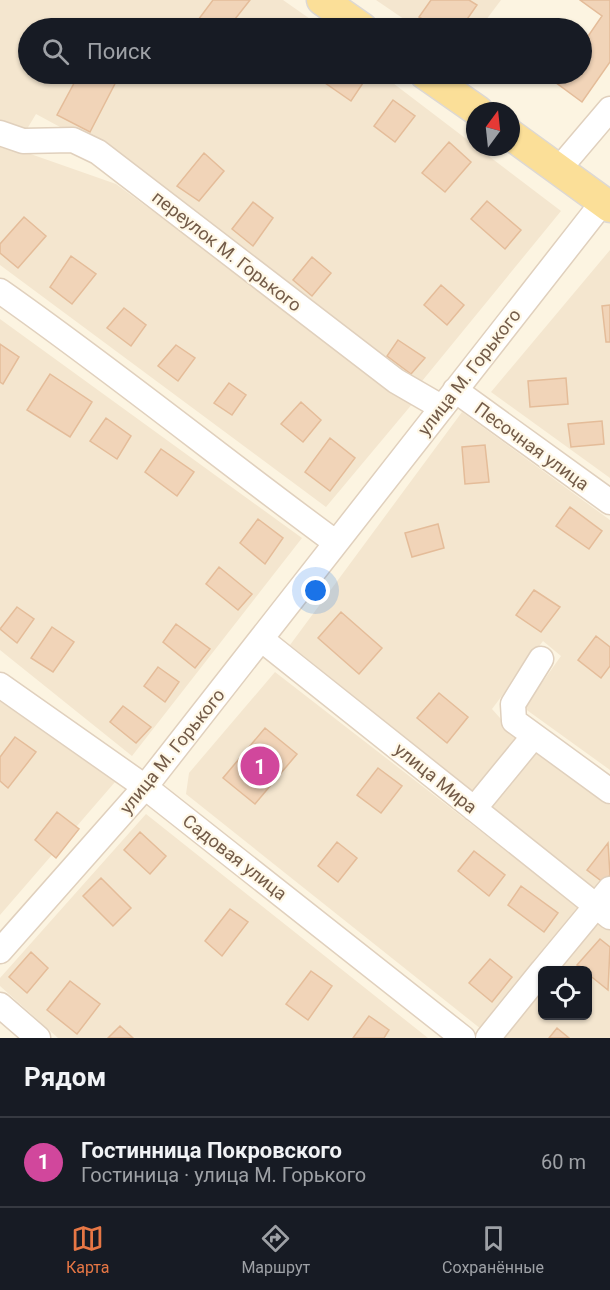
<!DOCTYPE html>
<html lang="ru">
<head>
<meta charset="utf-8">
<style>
	:root { --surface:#171b24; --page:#20242c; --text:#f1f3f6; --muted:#9ea1a6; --line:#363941; --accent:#e77745 }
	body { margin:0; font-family:Roboto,sans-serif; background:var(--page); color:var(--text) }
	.controls { position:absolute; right:18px; bottom:18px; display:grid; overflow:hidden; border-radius:9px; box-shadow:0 2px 4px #0004 }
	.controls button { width:54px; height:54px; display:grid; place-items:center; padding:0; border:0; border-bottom:2px solid var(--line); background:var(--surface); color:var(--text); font:30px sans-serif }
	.compass { position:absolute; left:466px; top:102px; width:54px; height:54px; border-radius:50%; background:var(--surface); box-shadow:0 2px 4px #0004; rotate:15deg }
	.you { position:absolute; left:316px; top:591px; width:21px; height:21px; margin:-15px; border:4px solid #fff; border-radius:50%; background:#1a73e8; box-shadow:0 0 0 9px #1a73e833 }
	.badge { display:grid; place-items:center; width:39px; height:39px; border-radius:50%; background:var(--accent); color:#fff; font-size:20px; font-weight:700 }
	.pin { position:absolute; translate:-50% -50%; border:3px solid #fff; box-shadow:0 2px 6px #0006 }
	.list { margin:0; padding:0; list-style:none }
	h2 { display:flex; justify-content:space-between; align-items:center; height:78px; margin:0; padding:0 24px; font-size:26px }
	h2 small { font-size:20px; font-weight:400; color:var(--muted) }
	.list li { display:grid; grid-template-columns:39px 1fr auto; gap:18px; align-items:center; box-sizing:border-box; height:90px; padding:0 24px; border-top:2px solid var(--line) }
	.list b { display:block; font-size:22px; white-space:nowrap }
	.list p { margin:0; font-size:20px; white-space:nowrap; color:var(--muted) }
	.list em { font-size:20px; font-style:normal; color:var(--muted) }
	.icon { flex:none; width:33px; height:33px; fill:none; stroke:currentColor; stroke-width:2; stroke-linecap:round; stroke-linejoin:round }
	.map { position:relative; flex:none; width:610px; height:1038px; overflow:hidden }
	.search { position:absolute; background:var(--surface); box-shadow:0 2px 4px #0004; left:18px; right:18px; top:18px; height:66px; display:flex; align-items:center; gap:15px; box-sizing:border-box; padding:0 21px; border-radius:33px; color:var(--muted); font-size:22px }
	.sheet { height:168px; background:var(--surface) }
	nav { display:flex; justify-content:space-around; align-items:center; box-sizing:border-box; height:84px; border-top:2px solid var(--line); background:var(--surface); font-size:16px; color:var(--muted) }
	nav a { display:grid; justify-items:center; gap:3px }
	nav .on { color:var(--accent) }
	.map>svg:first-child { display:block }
</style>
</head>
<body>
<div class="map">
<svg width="610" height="1038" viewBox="0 0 610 1038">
	<rect width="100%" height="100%" fill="#fcf4e1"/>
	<path fill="#f4e6cf" d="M0,0H283L323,28H28V74H381L561,211L418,386L121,160L36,114L24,134L0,121Z
		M376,0H501L480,28H417Z
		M0,140L22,151L116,184L413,403L326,507L0,265Z
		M610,250V478L491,392Z
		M0,319L302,538L132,756L0,650Z
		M462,412L610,520V770L524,708L561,656L543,641L492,709L517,737L474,793L290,645Z
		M275,672L581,909L481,1029L186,794L189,773Z
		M0,701L115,782L0,915Z
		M540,749L610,805V871L595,890L490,806L533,752Z
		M146,814L428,1038H58L0,986V978Z
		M597,920L610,928V1038H505L542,990V1016H588V970H557Z"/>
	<path fill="#f1d4b8" stroke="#e4bc99" stroke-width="1.5" d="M213,0H250L228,28H209L198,20Z
		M431,0H469L477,5L461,28H436L419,17Z
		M580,0H610V62L582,102L555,82L561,74H582V45L602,16Z
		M79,74H120L90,132L57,115Z
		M321,74H355L365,80L351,101L318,78Z
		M393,100L415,116L395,142L374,126Z
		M449,142L471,162L445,192L422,173Z
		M204,153L224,171L199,201L177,186Z
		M487,201L521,230L505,249L471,219Z
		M253,202L273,218L253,246L232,229Z
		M24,217L46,236L18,268L0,253V244Z
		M71,256L96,274L72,304L50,287Z
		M312,257L331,273L312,296L293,280Z
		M441,285L464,305L447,325L424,305Z
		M610,305V342H606L602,306Z
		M124,308L146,325L131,346L107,328Z
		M398,340L425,358L411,374L387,356Z
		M0,344L19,357L3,384L0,382Z
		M176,345L195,358L178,381L158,366Z
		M50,374L92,402L70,437L27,410Z
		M566,378L568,404L530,407L528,381Z
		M229,383L246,395L232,415L214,403Z
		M301,402L321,420L303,442L281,424Z
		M106,418L131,436L117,459L90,441Z
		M602,421L604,444L571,447L568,424Z
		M330,438L355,458L330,491L305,472Z
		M485,445L489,482L465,484L462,447Z
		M161,449L194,472L177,496L145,472Z
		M570,507L602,531L589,549L556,526Z
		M258,519L283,538L265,564L240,543Z
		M438,524L444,548L412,557L405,533Z
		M219,567L252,594L238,610L206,584Z
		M534,590L560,607L541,632L516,615Z
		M17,607L34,619L17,643L0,629Z
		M341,612L382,648L359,674L318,638Z
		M176,624L210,649L195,668L163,642Z
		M52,627L74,642L53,672L31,658Z
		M596,636L610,647V666L601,678L578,660Z
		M158,667L179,682L165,702L144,686Z
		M439,693L468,717L447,743L417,718Z
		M123,706L151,727L136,743L110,722Z
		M265,728L297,754L255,804L223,778Z
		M15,737L36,752L8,788L0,781V757Z
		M378,768L402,786L381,813L357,795Z
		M57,812L79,829L56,858L35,840Z
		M140,832L166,856L150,874L124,850Z
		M337,842L357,858L338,882L318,866Z
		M608,843L610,875L604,883L587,870Z
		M474,851L505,875L489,896L458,871Z
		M101,878L131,908L113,926L83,896Z
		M521,886L558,913L544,932L508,905Z
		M230,909L248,922L222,956L205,941Z
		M600,939L610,947L608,990L588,974V970L577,965Z
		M31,952L48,968L27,993L9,977Z
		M490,959L512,977L492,1002L469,983Z
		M311,971L332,986L308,1020L286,1004Z
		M70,981L100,1004L77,1034L47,1010Z
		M369,1016L389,1030L384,1038H353Z
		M120,1026L133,1038H108Z
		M557,1028L569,1038H549Z"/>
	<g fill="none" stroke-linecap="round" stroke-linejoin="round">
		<defs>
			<path id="minor" d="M0,133L23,141L73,140L98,152L396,381L441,407
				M559,169L610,109
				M0,291C114,371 222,459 335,542
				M455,390L610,502
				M261,639L610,917
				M541,659L513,704L514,721L610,791
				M0,685L145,787L463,1038
				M474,809L533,737
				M0,951L145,787L603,202
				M543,970L610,889
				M0,1005L38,1038
				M488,1038L542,971"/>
			<path id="major" d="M322,0L362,28
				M425,74L478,111
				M511,135L610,207"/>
		</defs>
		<use href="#minor" stroke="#e0d0bd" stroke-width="27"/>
		<use href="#major" stroke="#ddd8d3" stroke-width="33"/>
		<use href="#minor" stroke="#fff" stroke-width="24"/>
		<use href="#major" stroke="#fbdf98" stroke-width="30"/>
	</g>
	<g text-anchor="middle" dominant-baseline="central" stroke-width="4.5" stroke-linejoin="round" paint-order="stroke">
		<g font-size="18" fill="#735b48" stroke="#fff8e7">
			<text transform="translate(227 251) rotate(38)">переулок М. Горького</text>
			<text transform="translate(469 372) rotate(-52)">улица М. Горького</text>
			<text transform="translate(532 446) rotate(36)">Песочная улица</text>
			<text transform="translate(172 751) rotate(-51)">улица М. Горького</text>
			<text transform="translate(436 778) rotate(39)">улица Мира</text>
			<text transform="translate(235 857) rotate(38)">Садовая улица</text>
		</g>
	</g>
</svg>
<div class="controls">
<button><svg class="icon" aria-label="locate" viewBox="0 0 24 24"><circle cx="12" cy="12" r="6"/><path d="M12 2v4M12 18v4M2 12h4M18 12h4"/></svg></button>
</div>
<svg class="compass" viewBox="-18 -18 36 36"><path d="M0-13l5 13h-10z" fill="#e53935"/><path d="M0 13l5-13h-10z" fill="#9ea1a6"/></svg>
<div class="you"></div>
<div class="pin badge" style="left:260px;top:766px;background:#d1479c">1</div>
<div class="search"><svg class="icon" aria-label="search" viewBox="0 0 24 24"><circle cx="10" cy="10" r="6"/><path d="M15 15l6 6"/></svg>Поиск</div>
</div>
<section class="sheet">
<h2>Рядом<small></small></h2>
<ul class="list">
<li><span class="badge" style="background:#d1479c">1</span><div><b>Гостинница Покровского</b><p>Гостиница · улица М. Горького</p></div><em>60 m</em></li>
</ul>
</section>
<nav>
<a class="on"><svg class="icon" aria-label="map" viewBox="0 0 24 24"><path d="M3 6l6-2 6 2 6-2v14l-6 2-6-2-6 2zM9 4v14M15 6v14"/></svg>Карта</a>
<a><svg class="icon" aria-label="directions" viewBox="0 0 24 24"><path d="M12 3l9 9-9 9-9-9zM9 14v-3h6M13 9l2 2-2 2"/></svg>Маршрут</a>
<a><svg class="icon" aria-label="saved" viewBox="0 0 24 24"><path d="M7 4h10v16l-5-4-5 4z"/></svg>Сохранённые</a>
</nav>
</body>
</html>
